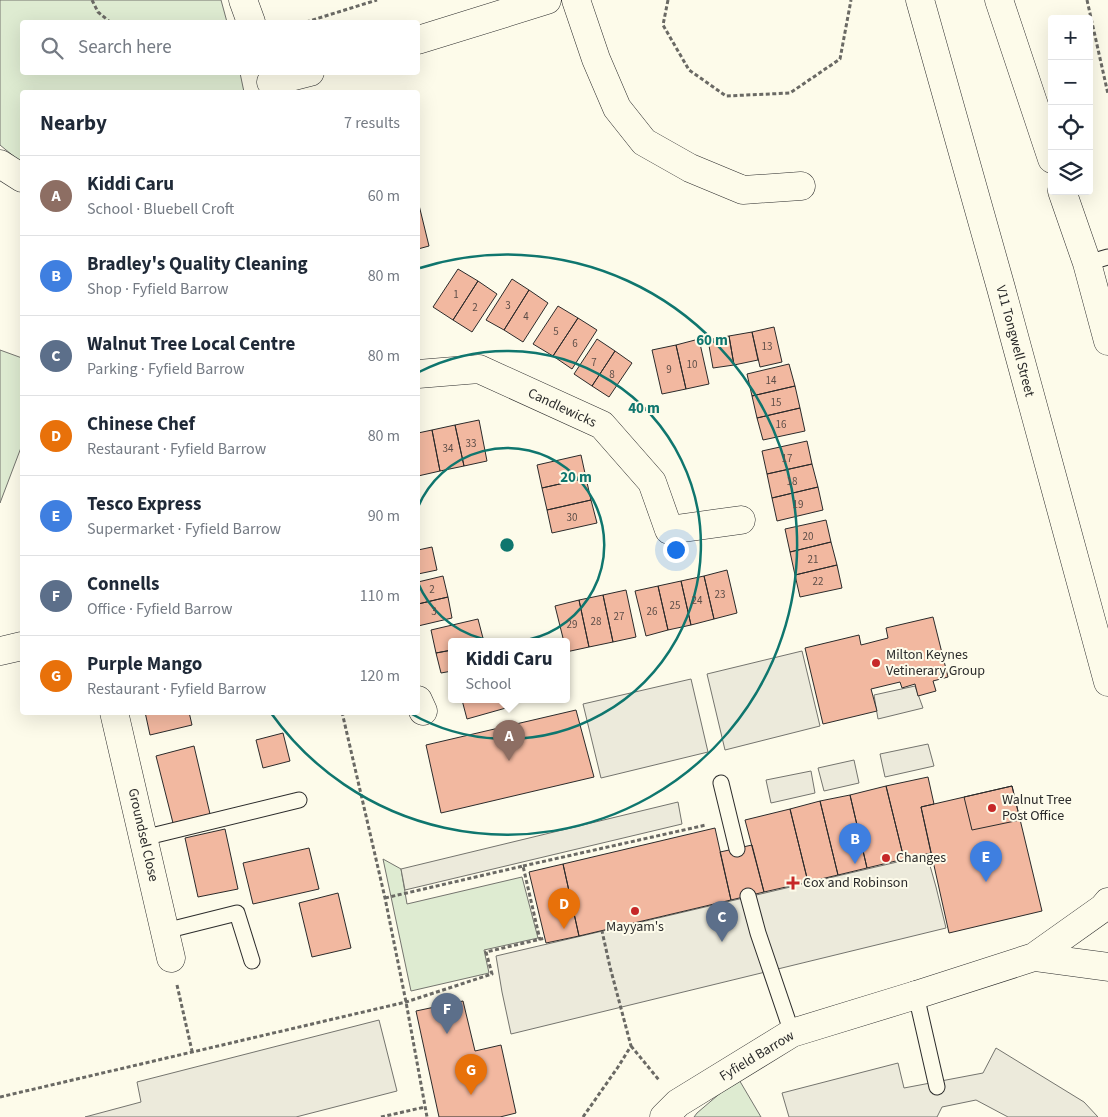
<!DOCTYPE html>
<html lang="en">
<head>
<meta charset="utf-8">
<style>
	:root { --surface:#fff; --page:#f6f6f7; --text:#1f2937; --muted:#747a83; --line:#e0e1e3; --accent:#0f766e }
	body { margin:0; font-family:"Source Sans 3",sans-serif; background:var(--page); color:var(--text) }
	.controls { position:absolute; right:15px; top:15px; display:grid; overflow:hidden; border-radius:5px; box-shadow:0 5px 20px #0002 }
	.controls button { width:45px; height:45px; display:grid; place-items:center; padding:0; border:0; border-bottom:1px solid var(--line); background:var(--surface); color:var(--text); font:25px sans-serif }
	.you { position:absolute; left:675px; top:549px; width:18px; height:18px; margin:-12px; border:4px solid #fff; border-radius:50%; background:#1a73e8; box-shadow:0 0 0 8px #1a73e833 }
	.badge { display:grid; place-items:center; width:32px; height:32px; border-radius:50%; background:var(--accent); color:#fff; font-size:16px; font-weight:700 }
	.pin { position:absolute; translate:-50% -41px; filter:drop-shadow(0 1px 2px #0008) }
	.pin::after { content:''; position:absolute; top:26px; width:18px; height:15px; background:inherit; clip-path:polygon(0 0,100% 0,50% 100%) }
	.popup { position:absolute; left:448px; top:638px; width:122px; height:65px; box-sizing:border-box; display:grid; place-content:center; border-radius:5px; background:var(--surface); filter:drop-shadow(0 1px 4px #0005); font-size:16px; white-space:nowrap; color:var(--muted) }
	.popup b { font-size:19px; color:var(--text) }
	.popup::after { content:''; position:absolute; left:50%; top:100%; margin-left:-10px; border:10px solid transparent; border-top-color:var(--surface) }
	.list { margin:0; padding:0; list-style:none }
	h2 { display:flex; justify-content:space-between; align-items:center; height:65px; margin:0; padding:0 20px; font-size:21px }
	h2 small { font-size:16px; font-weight:400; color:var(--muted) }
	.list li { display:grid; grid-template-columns:32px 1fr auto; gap:15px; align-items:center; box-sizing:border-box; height:80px; padding:0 20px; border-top:1px solid var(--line) }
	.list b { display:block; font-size:19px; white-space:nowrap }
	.list p { margin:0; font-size:16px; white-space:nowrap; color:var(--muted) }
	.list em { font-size:16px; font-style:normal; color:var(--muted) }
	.icon { flex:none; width:28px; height:28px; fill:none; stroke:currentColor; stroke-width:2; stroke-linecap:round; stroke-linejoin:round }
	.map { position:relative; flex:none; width:1108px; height:1117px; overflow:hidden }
	.search { position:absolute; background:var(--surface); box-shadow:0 5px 20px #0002; left:20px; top:20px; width:400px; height:55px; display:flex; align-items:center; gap:12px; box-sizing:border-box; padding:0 18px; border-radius:5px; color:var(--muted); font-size:19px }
	.panel { position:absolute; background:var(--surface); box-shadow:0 5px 20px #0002; left:20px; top:90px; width:400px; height:625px; border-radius:5px }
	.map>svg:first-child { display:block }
</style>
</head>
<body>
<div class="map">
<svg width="1108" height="1117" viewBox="0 0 1108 1117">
	<rect width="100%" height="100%" fill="#fdfbea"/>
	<path fill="#deebd1" stroke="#74746e" d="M0,0H221L227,22H22V72L240,73L244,92H22V163L0,145Z
		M0,350L22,358V445L0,503Z
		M383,859L401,869L407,904L522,877L538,938L484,950L489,973L411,991Z
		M738,1078L761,1117H694L697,1113Z"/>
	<path fill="#eceadb" stroke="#74746e" d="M802,651L820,726L725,750L707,674Z
		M691,679L708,752L601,778L583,704Z
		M915,686L923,708L878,719L874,695Z
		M928,744L934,766L885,777L880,754Z
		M854,760L859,783L824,791L818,768Z
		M811,771L815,793L771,803L766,780Z
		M678,802L682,824L405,890L401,869Z
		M927,855L936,887L946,928L511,1034L502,992L496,956Z
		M379,1020L397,1091L296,1117H85L141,1102L137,1082Z
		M996,1048L1084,1102L1098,1117H1008L976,1100L942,1107L937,1117H789L782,1093L898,1063L904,1088L983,1073Z"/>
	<path fill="#f2b8a0" stroke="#2b2b2b" d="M418,201L429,246L418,249Z
		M458,269L478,281L453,320L433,307Z
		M512,279L529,290L504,330L486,320Z
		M478,281L497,294L472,332L453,320Z
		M529,290L548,303L523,342L504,330Z
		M558,306L578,318L553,356L533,344Z
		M578,318L597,330L572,369L553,356Z
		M774,327L782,362L760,367L752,332Z
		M752,332L758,360L734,365L729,336Z
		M729,336L734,365L713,368L708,340Z
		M597,339L615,351L592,386L574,374Z
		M699,339L709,384L686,389L676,345Z
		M676,345L686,389L662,394L652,350Z
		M615,351L632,363L609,397L592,386Z
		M789,364L795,386L752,396L747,374Z
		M795,386L800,408L757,418L752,396Z
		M800,408L805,431L763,440L757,418Z
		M479,420L487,461L464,466L455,425Z
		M455,425L464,466L440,471L432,430Z
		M432,430L440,471L418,476V433Z
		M807,441L812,464L767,474L762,451Z
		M581,455L586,478L542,488L537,465Z
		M812,464L818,487L772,498L767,474Z
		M586,478L591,500L547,510L542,488Z
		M818,487L823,510L777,521L772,498Z
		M591,500L597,523L552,533L547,510Z
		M826,520L831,542L790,552L785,529Z
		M831,542L837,565L795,575L790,552Z
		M432,547L437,570L418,574V550Z
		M837,565L842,588L800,597L795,575Z
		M727,570L737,613L714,619L704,576Z
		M443,576L448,597L418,604V582Z
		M704,576L714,619L691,625L681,581Z
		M681,581L691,625L668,630L658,586Z
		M658,586L668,630L646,636L635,591Z
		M626,590L636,637L613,642L603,595Z
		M603,595L613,642L589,647L579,600Z
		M448,597L452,618L418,626V604Z
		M579,600L589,647L566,652V642H564L555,606Z
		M933,617L948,677L933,681L936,691L918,696L915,684L902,688L900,682L871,689L877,711L823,724L805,648L859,635L861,645L888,638L886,628Z
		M478,619L484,642H452V650L436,653L431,630Z
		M452,650V671L441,673L436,653Z
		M462,700H512L513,706L467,719Z
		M576,710L594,777L441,813L426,745Z
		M145,712H189L192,725L150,735Z
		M283,733L290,761L263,768L256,740Z
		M194,746L210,814L173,823L156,756Z
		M928,777L934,804L921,807L931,853L904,859L886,786Z
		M886,786L904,859L867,868L850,795Z
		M1012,786L1042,911L949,933L921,807Z
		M1012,786L1020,820L972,830L964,797Z
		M850,795L867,868L838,875L820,801Z
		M820,801L838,875L808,882L790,809Z
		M790,809L808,882L764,892L745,820Z
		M715,828L731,900L579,936L563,864Z
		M225,829L238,889L198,897L185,838Z
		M752,845L764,892L731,900L720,852Z
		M309,848L319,889L253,904L243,863Z
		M563,864L579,936L546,943L529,872Z
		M338,893L351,948L312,957L299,903Z
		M463,1001L475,1051L501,1045L516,1113L500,1117H439L416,1011Z"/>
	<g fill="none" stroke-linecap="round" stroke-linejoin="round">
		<defs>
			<path id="lane" d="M1087,263L1108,257
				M721,783L737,849
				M143,838L299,800
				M748,896L758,933L792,1033
				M165,931L237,913L252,961
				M916,995L937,1087"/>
			<path id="street" d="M243,0L251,22
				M576,0L596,59L617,108L644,142L690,168L743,190L801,186
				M418,40L547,0
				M271,82L310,72
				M0,164L22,178
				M418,374L479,369L602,425L652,482L669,530L741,520
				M0,651L22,646
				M418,700L423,711
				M114,712L171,958"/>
			<path id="secondary" d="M664,1117L678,1103L792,1033L916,995"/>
			<path id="highway" d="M920,0L1001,288L1108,682
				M999,0L1052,159
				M1062,191L1087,263L1108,341
				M1034,957L1108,967
				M916,995L1034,957L1103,908L1108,902"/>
		</defs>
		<use href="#lane" stroke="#2b2b2b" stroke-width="17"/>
		<use href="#street" stroke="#2b2b2b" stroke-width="29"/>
		<use href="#secondary" stroke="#2b2b2b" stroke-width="29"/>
		<use href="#highway" stroke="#2b2b2b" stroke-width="29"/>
		<path stroke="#6a6964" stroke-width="3" stroke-dasharray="4 2.5" stroke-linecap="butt" d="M92,0L98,12L110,22
			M668,0L663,25L689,70L726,96L790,93L840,59L851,0
			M1087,0L1108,94
			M306,22L377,0
			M342,712L385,898L406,1002L427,1117
			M523,866L706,825
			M385,898L523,866L540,940
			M177,985L192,1051
			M631,1046L659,1080
			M0,1097L406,1002L492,974L486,952L545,938
			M381,1117L425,1107
			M583,1117L618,1067L631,1046L610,967L602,931"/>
		<use href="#lane" stroke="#fdfbea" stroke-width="15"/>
		<use href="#street" stroke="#fdfbea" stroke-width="28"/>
		<use href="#secondary" stroke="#fdfbea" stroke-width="28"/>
		<use href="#highway" stroke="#fdfbea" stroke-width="28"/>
	</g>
	<g fill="none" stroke="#0f766e" stroke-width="2.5">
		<path d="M418 507A97 97 0 1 1 418 583"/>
		<path d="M419 372A194 194 0 1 1 410 713"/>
		<path d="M420 268A290 290 0 1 1 271 713"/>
	</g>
	<g fill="#c62828" stroke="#fdfbea" stroke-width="2">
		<circle cx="876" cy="663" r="5"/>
		<circle cx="992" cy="808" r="5"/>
		<circle cx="886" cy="858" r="5"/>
		<path d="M790.5 875.5h5v5h5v5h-5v5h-5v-5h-5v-5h5z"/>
		<circle cx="635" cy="911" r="5"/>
	</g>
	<g text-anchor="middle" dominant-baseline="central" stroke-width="4" stroke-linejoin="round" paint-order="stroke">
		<g font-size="11" fill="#5d4e48">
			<text x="456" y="294">1</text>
			<text x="508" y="305">3</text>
			<text x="475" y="307">2</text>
			<text x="526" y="316">4</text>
			<text x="556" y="331">5</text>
			<text x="575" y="343">6</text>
			<text x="767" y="346">13</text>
			<text x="594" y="362">7</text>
			<text x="692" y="364">10</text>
			<text x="669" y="369">9</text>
			<text x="612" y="374">8</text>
			<text x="771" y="380">14</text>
			<text x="776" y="402">15</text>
			<text x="781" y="424">16</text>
			<text x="471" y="443">33</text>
			<text x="448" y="448">34</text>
			<text x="787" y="458">17</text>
			<text x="792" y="481">18</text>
			<text x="798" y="504">19</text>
			<text x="572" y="517">30</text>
			<text x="808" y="536">20</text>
			<text x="813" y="559">21</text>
			<text x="818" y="581">22</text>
			<text x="432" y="589">2</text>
			<text x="720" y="594">23</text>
			<text x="697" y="600">24</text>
			<text x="675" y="605">25</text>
			<text x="434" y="611">3</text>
			<text x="652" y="611">26</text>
			<text x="619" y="616">27</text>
			<text x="596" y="621">28</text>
			<text x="572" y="624">29</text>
		</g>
		<g font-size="14" fill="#2b2b2b" stroke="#fdfbea">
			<text transform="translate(1015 341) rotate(75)">V11 Tongwell Street</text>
			<text transform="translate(562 408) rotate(25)">Candlewicks</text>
			<text transform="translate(143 835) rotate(77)">Groundsel Close</text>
			<text transform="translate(757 1056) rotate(-31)">Fyfield Barrow</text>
		</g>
		<g font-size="14" fill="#2b2b2b" stroke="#fdfbea" text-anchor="start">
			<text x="886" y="655">Milton Keynes<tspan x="886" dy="16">Vetinerary Group</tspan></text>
			<text x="1002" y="800">Walnut Tree<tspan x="1002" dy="16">Post Office</tspan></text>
			<text x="896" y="858">Changes</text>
			<text x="803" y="883">Cox and Robinson</text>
			<text x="635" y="927" text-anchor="middle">Mayyam's</text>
		</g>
	</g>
	<circle cx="507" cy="545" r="8" fill="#0f766e" stroke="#fdfbea" stroke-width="2.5"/>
	<g font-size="15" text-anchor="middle" font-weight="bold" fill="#0f766e" stroke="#fdfbea" stroke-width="4" stroke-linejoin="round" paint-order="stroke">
		<text x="712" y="345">60 m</text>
		<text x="644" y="413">40 m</text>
		<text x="576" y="482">20 m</text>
	</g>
</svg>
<div class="controls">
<button>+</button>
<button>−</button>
<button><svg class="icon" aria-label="locate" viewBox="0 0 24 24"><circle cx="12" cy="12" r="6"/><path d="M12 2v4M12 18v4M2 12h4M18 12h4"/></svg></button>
<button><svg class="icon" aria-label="layers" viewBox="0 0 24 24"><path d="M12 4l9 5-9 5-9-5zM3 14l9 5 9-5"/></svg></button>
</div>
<div class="you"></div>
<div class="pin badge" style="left:509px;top:761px;background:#8d6e63">A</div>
<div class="popup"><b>Kiddi Caru</b>School</div>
<div class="pin badge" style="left:855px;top:864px;background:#3f7fe0">B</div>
<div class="pin badge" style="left:722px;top:942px;background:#5c6f8a">C</div>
<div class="pin badge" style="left:564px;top:929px;background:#e8710a">D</div>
<div class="pin badge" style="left:986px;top:882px;background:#3f7fe0">E</div>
<div class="pin badge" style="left:447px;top:1034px;background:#5c6f8a">F</div>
<div class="pin badge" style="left:471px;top:1095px;background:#e8710a">G</div>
<div class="search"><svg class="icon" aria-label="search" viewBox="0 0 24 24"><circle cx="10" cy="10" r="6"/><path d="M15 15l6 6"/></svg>Search here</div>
<section class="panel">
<h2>Nearby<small>7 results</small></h2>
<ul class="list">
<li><span class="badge" style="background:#8d6e63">A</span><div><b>Kiddi Caru</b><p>School · Bluebell Croft</p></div><em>60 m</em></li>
<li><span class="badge" style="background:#3f7fe0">B</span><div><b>Bradley's Quality Cleaning</b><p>Shop · Fyfield Barrow</p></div><em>80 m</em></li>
<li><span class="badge" style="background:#5c6f8a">C</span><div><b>Walnut Tree Local Centre</b><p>Parking · Fyfield Barrow</p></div><em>80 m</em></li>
<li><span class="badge" style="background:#e8710a">D</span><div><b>Chinese Chef</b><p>Restaurant · Fyfield Barrow</p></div><em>80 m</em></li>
<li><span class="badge" style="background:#3f7fe0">E</span><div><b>Tesco Express</b><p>Supermarket · Fyfield Barrow</p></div><em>90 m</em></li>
<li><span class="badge" style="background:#5c6f8a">F</span><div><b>Connells</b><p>Office · Fyfield Barrow</p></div><em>110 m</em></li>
<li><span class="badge" style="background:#e8710a">G</span><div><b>Purple Mango</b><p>Restaurant · Fyfield Barrow</p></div><em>120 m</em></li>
</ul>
</section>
</div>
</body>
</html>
